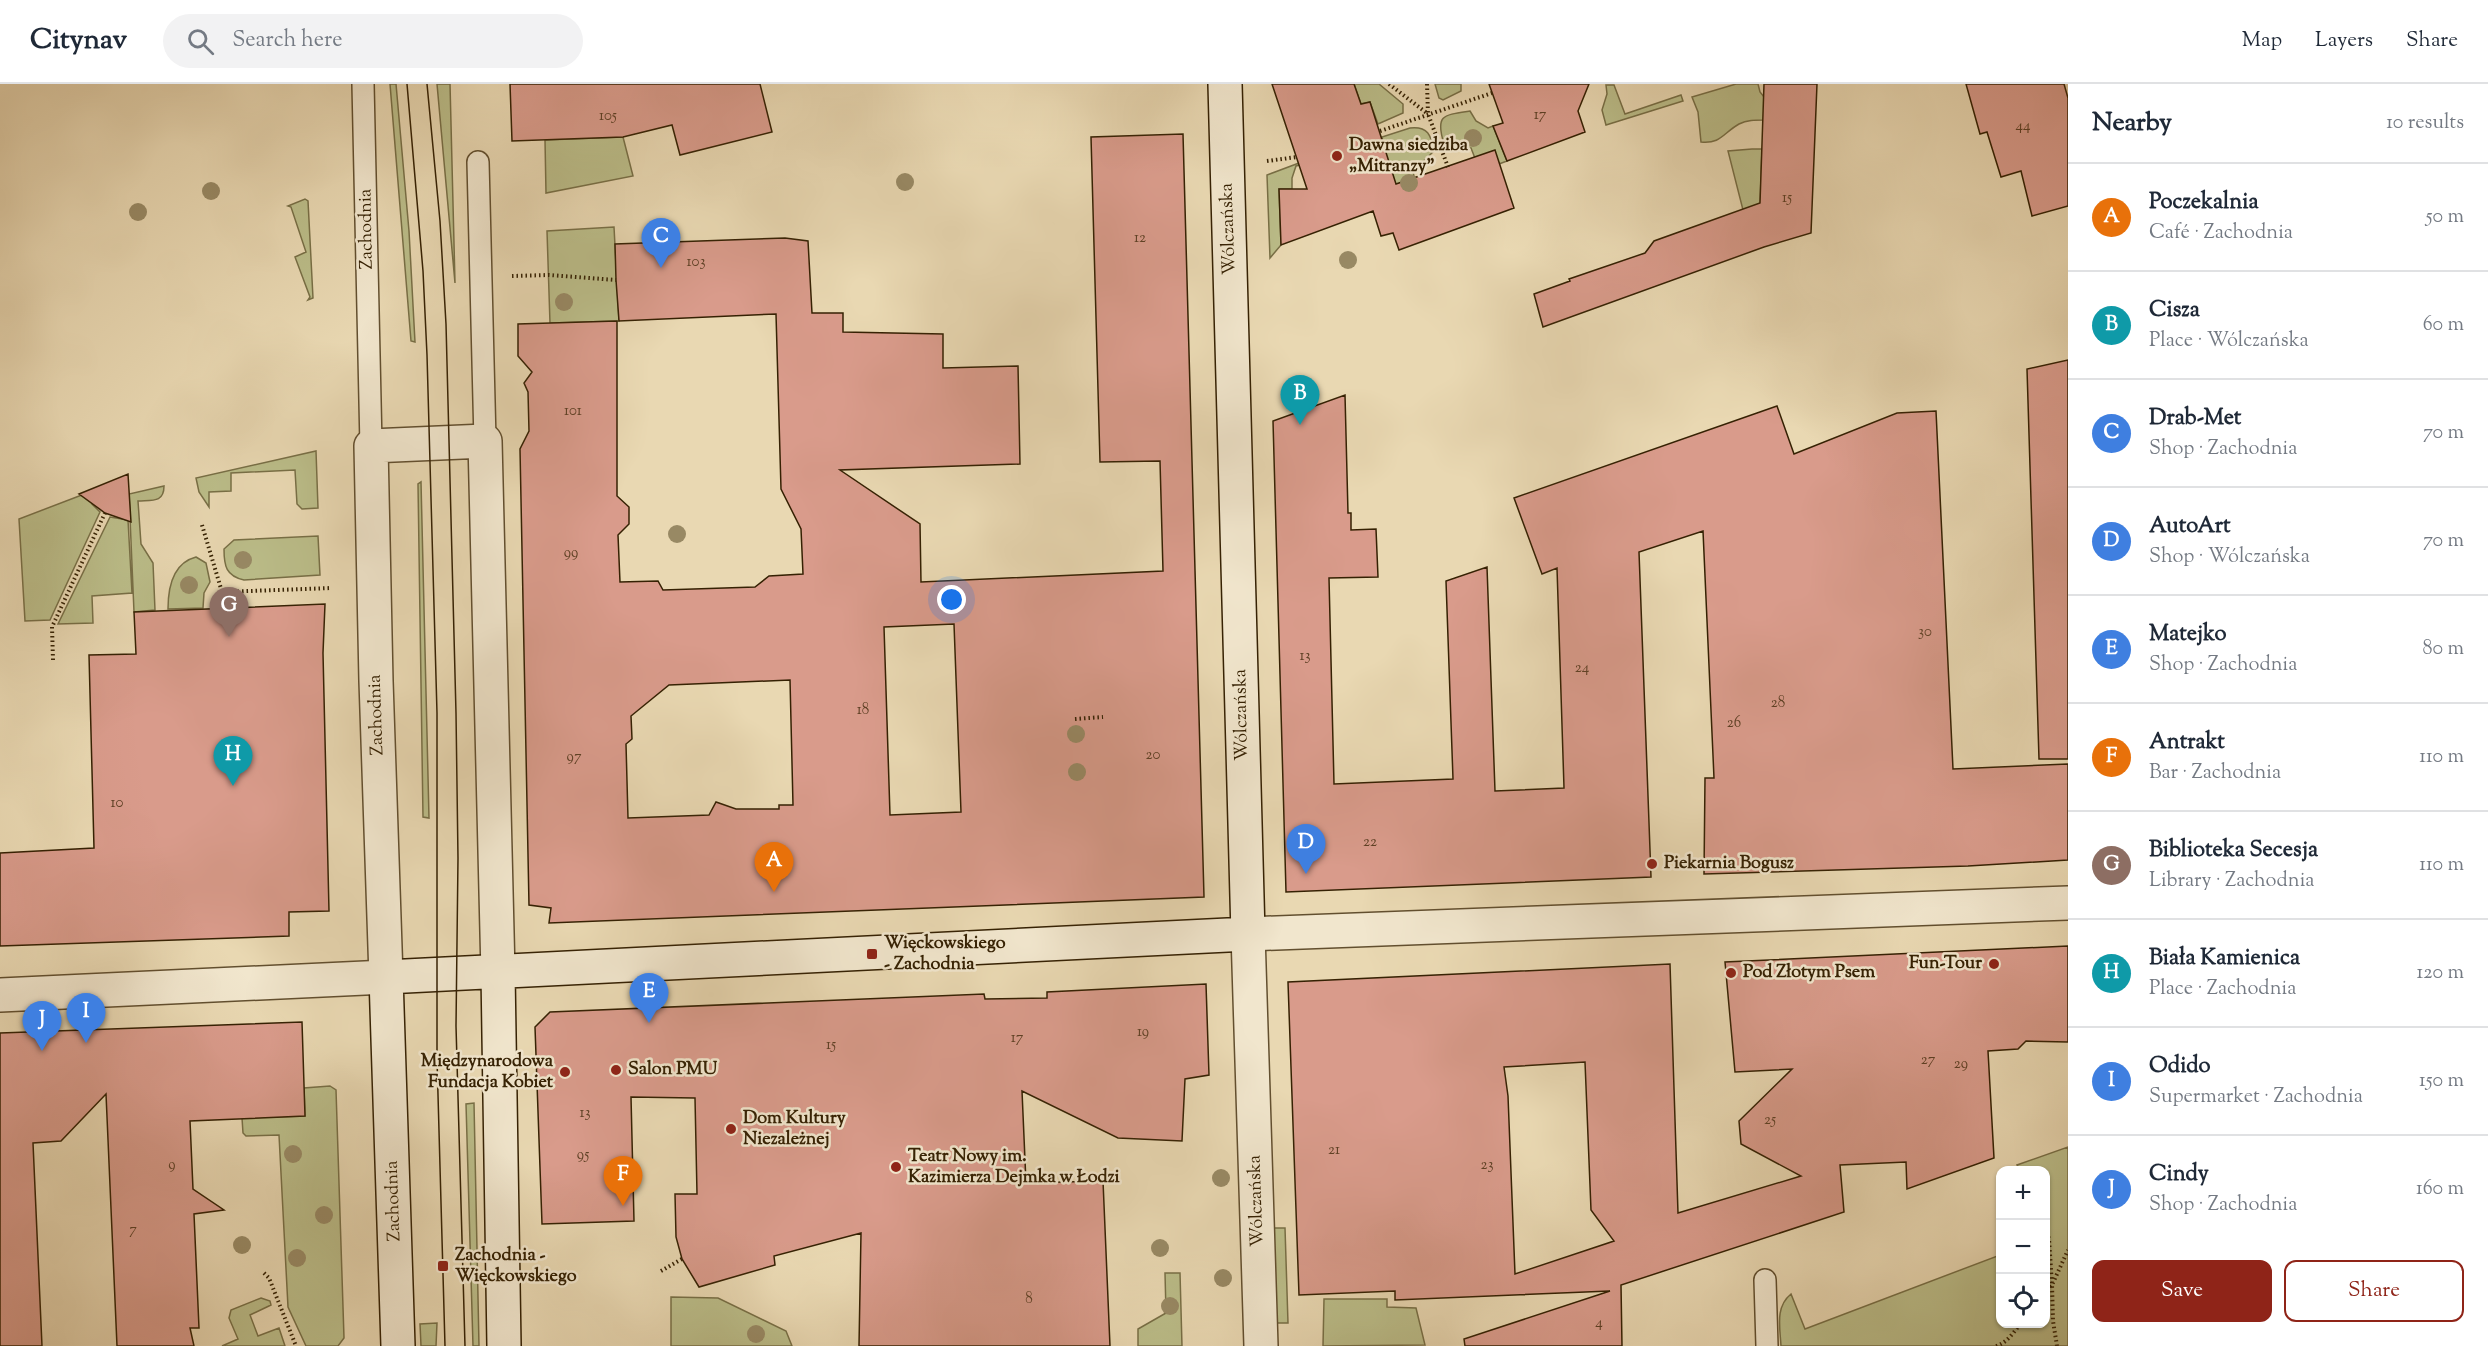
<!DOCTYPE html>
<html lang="en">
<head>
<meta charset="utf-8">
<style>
	:root { --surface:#fff; --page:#f2f2f3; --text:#1f2937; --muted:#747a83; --line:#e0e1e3; --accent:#8f2418 }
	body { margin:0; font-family:"Sorts Mill Goudy",serif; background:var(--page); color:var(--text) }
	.controls { position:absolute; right:18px; bottom:18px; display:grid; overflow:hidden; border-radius:12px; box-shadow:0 2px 4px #0004 }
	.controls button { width:54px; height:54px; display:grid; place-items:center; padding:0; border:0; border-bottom:2px solid var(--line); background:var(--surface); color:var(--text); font:30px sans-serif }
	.you { position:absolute; left:952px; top:516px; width:21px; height:21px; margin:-15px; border:4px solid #fff; border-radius:50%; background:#1a73e8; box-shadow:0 0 0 9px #1a73e833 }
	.badge { display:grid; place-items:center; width:39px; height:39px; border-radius:50%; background:var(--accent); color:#fff; font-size:20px; font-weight:700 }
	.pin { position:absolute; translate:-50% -50px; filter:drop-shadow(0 2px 3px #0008) }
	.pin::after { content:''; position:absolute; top:32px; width:21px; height:18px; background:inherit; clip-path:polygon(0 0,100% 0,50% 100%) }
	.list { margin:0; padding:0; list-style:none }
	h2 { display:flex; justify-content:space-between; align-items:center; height:78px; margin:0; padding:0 24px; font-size:26px }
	h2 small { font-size:20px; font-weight:400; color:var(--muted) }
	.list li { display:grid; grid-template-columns:39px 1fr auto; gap:18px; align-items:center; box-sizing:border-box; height:108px; padding:0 24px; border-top:2px solid var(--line) }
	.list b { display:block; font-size:22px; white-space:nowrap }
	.list p { margin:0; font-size:20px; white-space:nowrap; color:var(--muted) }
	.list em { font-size:20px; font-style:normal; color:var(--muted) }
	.actions { display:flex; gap:12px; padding:18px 24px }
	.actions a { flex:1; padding:14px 0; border:2px solid var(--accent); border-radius:12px; text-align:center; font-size:21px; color:var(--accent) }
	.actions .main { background:var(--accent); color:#fff }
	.icon { flex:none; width:33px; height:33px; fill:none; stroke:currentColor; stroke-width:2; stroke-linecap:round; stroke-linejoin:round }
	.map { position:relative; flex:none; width:2068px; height:1262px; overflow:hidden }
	header { display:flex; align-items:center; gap:36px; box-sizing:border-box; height:84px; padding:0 30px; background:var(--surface); border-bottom:2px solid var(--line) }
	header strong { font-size:28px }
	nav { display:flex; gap:33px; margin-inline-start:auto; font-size:21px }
	.search { width:420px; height:54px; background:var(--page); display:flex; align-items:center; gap:15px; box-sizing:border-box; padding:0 21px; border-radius:33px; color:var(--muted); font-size:22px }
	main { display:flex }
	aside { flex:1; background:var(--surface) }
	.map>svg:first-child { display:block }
</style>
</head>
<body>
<header>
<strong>Citynav</strong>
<div class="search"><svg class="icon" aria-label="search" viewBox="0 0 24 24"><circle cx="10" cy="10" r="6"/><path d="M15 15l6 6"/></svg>Search here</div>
<nav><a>Map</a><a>Layers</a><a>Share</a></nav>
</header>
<main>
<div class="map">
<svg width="2068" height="1262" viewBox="0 0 2068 1262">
	<rect width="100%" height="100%" fill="#e9d8b2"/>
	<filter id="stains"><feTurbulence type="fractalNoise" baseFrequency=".00333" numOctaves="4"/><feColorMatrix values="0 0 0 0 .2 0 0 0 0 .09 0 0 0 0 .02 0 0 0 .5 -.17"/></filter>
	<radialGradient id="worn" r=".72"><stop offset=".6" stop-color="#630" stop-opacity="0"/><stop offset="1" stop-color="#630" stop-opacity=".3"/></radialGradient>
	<path fill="#bbbd89" stroke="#786f46" stroke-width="1.5" d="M390,0H396L409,147L415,258L411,257Z
		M437,0H450L455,199Z
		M1354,0H1379L1403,20V29L1378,40L1370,18L1361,20Z
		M1435,0H1461V7L1443,16L1439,14Z
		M1736,0H1758L1760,8L1768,18L1764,36C1755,36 1747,36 1739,40C1723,49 1721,60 1701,58L1698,28L1692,13Z
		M1606,1H1614L1625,30L1681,11L1683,17L1606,41L1602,26L1607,10Z
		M1470,27L1476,37L1488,44L1493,42L1507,77L1480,87L1471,64L1453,65L1444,60C1435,31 1443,31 1470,27Z
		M1410,44C1428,42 1431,51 1434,67L1413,87L1417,109L1393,119L1375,61L1383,58L1382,53Z
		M623,53L633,92L546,109L545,56Z
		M1752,65H1762L1759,148L1743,126L1728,67Z
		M1299,79L1300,81L1296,82L1292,94V105H1279L1281,161L1270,174L1267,91Z
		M305,115L308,117L313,214L308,216L310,213L295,173L306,168L291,123L288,122Z
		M614,143L619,237L550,239L547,147Z
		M316,367L318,424L302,425L297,420L295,386L231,389V407L209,408V423L199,408L196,394Z
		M421,398L429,734L423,733L418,400Z
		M164,402C164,419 152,416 138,417L141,460L153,479L155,526L134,528L129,410Z
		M87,409L92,420L100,428L50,536L25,537L19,435Z
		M110,433L128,436L132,509L92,512L93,539L58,540Z
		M318,452L320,491L244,496C226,492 224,482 224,465L234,456Z
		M196,473L206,479L210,498L204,509L203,524L168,525C168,504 173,479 196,473Z
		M330,1002L336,1006L344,1254L338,1262H306L288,1223L279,1051L246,1052L243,1049L242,1034L305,1032L304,1004Z
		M474,1019L479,1262H473L466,1020Z
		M2068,1063V1262H1781C1780,1243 1775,1223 1791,1210L1805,1245L2000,1171V1240H2046V1086H2020L2017,1081Z
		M1270,1144H1285L1288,1239H1274Z
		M1165,1189H1180L1182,1262H1138V1245L1166,1229Z
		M671,1213L718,1214L786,1247L792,1262H671Z
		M261,1214L270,1217L271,1221L250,1231L258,1252L279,1244L285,1262H222L238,1255L229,1234L231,1226Z
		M1324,1215H1387V1223L1416,1224L1425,1261L1323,1262Z
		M437,1239L436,1262H421L420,1240Z"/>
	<path fill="#d99b8b" stroke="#352103" stroke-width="1.5" fill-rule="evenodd" d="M510,0H760L772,48L680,71L672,41L623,53L512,57Z
		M1272,0H1354L1361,20L1370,18L1396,100L1495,66L1514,124L1399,166L1393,149L1381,152L1373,127L1281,161L1279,105H1307Z
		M1489,0H1589L1578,27L1585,48L1507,77L1493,42L1503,39Z
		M1764,0H1817L1811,149L1764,163L1543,243L1534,210L1570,197L1569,195L1645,169L1654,157L1760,119Z
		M1966,0H2064L2068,14V122L2032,132L2021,87L2001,93L1987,48L1980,50Z
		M1183,50L1204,813L549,839L551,824L529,821L520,365L529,347L528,308L524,299L532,288L518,272V240L617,237V412L629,423V440L618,451L620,498L658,497L663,506L755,503L769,492L803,490L801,445L781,405L776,230L619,237L616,196L615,160L785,154L808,157L812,229H843V248L943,250V284L1018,282L1020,380L840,386L920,440L921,498L1163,487L1160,377L1100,378L1091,53ZM954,540L961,728L890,731L884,543ZM790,596L793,721H779V725H736L716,718L709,731L628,734L626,660L632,655L631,632L669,601Z
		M2068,276V675H2039L2027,285Z
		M1345,311L1348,429H1351V446L1376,445L1378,493L1329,494L1334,700L1453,695L1446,497L1487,483L1495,707L1564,704L1557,484L1542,490L1514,414L1777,322L1794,370L1897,329L1936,327L1953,685L2068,680V776L1968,782L1704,790L1705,694H1714L1703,447L1639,468L1651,793L1286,808L1273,337Z
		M128,390L131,438L105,429L79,410Z
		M325,520L323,569L329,827L289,828V852L0,862V769L94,764L89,571L136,570L134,528Z
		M2068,862V958L2026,957L2018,965L1988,967L1994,1074L1907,1105L1906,1078L1840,1081L1844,1128L1621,1201L1622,1262H1465L1464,1255L1610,1207L1395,1216V1207L1299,1211L1288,898L1670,880L1678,1129L1801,1092L1741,1060L1739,1037L1792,985L1735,988L1725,878ZM1585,978L1591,1126L1614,1157L1515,1190L1508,1012L1504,983Z
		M1206,900L1209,991L1185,995L1182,1057L1118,1054L1022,1007L1026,1099L1103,1097L1110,1262H859L861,1149L774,1172L775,1181L699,1203L682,1175L676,1153L675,1110H697L695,1014L631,1013L634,1137L542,1140L535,943L550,928L984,910L985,915L1047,914V908Z
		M302,938L305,1032L190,1037L193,1105L224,1126L194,1130L199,1244H190L194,1262H117L106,1010L61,1057L33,1059L42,1262H0V949Z"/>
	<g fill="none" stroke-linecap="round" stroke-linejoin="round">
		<defs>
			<path id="service" d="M363,0L371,362
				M478,78L485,357
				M1765,1196L1767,1262"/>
			<path id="minor" d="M1248,850L1261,1262
				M386,893L376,597L371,362L485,357L498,889"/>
			<path id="tertiary" d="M1248,850L2068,819
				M0,911L386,893"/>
			<path id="secondary" d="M498,889L504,1262
				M398,1262L386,893L1248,850L1225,0"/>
		</defs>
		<use href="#service" stroke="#624f2f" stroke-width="24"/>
		<use href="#minor" stroke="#624f2f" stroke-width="36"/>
		<use href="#tertiary" stroke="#624f2f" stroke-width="36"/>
		<use href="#secondary" stroke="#352103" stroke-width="36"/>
		<path stroke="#352103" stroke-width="4" stroke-dasharray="1.5 3" stroke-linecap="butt" d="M1389,0L1428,30
			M1427,0L1428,30L1448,83
			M1380,47L1492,9
			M1267,77L1297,73
			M512,192L549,191L616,196
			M202,441L222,508L332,504
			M53,576L52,543L105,429
			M1075,635L1103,633
			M2046,1144L2049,1155L2052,1201L2046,1207
			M661,1187L682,1175
			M264,1189L269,1194L296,1262
			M1996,1262C2007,1259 2014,1248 2020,1240
			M2057,1262L2053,1237L2052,1201L2068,1166"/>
		<use href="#service" stroke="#f1e6cd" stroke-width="21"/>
		<use href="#minor" stroke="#f1e6cd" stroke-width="33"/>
		<use href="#tertiary" stroke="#f1e6cd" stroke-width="33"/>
		<use href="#secondary" stroke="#f1e6cd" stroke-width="33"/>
		<path stroke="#352103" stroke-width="1.5" d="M407,0L423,187L427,271L437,629V975L445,1262
			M427,0L440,137L446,240L456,629L458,774L456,942L465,1262"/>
	</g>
	<g fill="#988964">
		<circle cx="1473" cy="54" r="9"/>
		<circle cx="905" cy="98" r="9"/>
		<circle cx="1409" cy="99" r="9"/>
		<circle cx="211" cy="107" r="9"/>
		<circle cx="138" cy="128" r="9"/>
		<circle cx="1348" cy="176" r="9"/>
		<circle cx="564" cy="218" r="9"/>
		<circle cx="677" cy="450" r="9"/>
		<circle cx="243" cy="476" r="9"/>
		<circle cx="189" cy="501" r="9"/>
		<circle cx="1076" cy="650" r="9"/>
		<circle cx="1077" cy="688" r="9"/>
		<circle cx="293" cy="1070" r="9"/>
		<circle cx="1221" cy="1094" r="9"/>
		<circle cx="324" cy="1131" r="9"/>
		<circle cx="242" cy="1161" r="9"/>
		<circle cx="1160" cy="1164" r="9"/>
		<circle cx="297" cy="1174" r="9"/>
		<circle cx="1223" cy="1194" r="9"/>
		<circle cx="1170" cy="1222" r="9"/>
		<circle cx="756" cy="1250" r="9"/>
	</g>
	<g fill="#8f2418" stroke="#f1e6cd" stroke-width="2">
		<circle cx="1337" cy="72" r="6"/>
		<circle cx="1652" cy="780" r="6"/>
		<rect x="866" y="864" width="12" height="12" rx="3"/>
		<circle cx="1994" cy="880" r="6"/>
		<circle cx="1731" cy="889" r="6"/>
		<circle cx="616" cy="986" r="6"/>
		<circle cx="565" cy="988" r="6"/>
		<circle cx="731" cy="1045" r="6"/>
		<circle cx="896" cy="1083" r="6"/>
		<rect x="437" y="1176" width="12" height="12" rx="3"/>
	</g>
	<g text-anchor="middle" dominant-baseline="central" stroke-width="5" stroke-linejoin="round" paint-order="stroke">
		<g font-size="15" fill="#5e4025">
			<text x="1540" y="31">17</text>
			<text x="608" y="32">105</text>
			<text x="2023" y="42">44</text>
			<text x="1787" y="114">15</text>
			<text x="1140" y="154">12</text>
			<text x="696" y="178">103</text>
			<text x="573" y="327">101</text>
			<text x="571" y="469">99</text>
			<text x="1925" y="548">30</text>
			<text x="1305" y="572">13</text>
			<text x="1582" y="584">24</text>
			<text x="1778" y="619">28</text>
			<text x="863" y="626">18</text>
			<text x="1734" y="639">26</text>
			<text x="1153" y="671">20</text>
			<text x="574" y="673">97</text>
			<text x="117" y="719">10</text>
			<text x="1370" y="758">22</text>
			<text x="1143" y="948">19</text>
			<text x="1017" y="954">17</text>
			<text x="831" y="961">15</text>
			<text x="1928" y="976">27</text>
			<text x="1961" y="980">29</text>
			<text x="585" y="1029">13</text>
			<text x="1770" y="1036">25</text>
			<text x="1334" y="1066">21</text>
			<text x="583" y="1071">95</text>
			<text x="172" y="1081">9</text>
			<text x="1487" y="1081">23</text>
			<text x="133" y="1146">7</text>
			<text x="1029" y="1215">8</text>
			<text x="1599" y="1239">4</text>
		</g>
		<g font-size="18" font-weight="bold" fill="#352103" stroke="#f1e6cd" text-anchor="start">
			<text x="1349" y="62">Dawna siedziba<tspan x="1349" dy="21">„Mitranzy”</tspan></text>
			<text x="1664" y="780">Piekarnia Bogusz</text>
			<text x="884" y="860">Więckowskiego<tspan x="884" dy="21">- Zachodnia</tspan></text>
			<text x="1982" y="880" text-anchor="end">Fun-Tour</text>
			<text x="1743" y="889">Pod Złotym Psem</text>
			<text x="553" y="978" text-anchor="end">Międzynarodowa<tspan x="553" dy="21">Fundacja Kobiet</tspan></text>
			<text x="628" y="986">Salon PMU</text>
			<text x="743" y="1035">Dom Kultury<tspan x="743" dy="21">Niezależnej</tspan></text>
			<text x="908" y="1073">Teatr Nowy im.<tspan x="908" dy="21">Kazimierza Dejmka w Łodzi</tspan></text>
			<text x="455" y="1172">Zachodnia -<tspan x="455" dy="21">Więckowskiego</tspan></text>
		</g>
		<g font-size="18" fill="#352103" stroke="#f1e6cd">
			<text transform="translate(367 145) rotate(-91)">Zachodnia</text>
			<text transform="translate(1229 145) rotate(-92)">Wólczańska</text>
			<text transform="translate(377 631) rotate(-92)">Zachodnia</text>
			<text transform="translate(1242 631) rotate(-91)">Wólczańska</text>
			<text transform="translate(394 1117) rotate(-92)">Zachodnia</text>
			<text transform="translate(1257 1117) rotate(-92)">Wólczańska</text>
		</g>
	</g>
	<rect width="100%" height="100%" filter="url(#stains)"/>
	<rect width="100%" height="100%" fill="url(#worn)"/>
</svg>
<div class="controls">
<button>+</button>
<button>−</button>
<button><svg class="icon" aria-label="locate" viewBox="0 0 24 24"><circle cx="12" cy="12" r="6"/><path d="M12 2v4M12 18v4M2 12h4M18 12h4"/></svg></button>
</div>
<div class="you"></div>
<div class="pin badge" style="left:774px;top:808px;background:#e8710a">A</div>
<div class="pin badge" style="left:1300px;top:341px;background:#0f9aa8">B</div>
<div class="pin badge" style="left:661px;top:184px;background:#3f7fe0">C</div>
<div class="pin badge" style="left:1306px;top:790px;background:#3f7fe0">D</div>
<div class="pin badge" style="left:649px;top:939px;background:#3f7fe0">E</div>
<div class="pin badge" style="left:623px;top:1122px;background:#e8710a">F</div>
<div class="pin badge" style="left:229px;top:553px;background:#8d6e63">G</div>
<div class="pin badge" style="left:233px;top:702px;background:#0f9aa8">H</div>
<div class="pin badge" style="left:86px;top:959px;background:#3f7fe0">I</div>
<div class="pin badge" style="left:42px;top:967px;background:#3f7fe0">J</div>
</div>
<aside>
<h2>Nearby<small>10 results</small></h2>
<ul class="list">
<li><span class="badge" style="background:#e8710a">A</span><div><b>Poczekalnia</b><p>Café · Zachodnia</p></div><em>50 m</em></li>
<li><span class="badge" style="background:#0f9aa8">B</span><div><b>Cisza</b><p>Place · Wólczańska</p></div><em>60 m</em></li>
<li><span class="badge" style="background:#3f7fe0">C</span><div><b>Drab-Met</b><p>Shop · Zachodnia</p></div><em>70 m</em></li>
<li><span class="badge" style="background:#3f7fe0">D</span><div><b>AutoArt</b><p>Shop · Wólczańska</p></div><em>70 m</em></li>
<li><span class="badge" style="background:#3f7fe0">E</span><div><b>Matejko</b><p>Shop · Zachodnia</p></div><em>80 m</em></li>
<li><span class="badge" style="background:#e8710a">F</span><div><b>Antrakt</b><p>Bar · Zachodnia</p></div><em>110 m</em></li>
<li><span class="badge" style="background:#8d6e63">G</span><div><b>Biblioteka Secesja</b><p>Library · Zachodnia</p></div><em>110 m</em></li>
<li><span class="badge" style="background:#0f9aa8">H</span><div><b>Biała Kamienica</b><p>Place · Zachodnia</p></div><em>120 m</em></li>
<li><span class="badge" style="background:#3f7fe0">I</span><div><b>Odido</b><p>Supermarket · Zachodnia</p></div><em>150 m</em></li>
<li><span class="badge" style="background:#3f7fe0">J</span><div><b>Cindy</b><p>Shop · Zachodnia</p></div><em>160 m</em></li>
</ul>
<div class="actions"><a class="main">Save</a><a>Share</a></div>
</aside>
</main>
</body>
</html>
